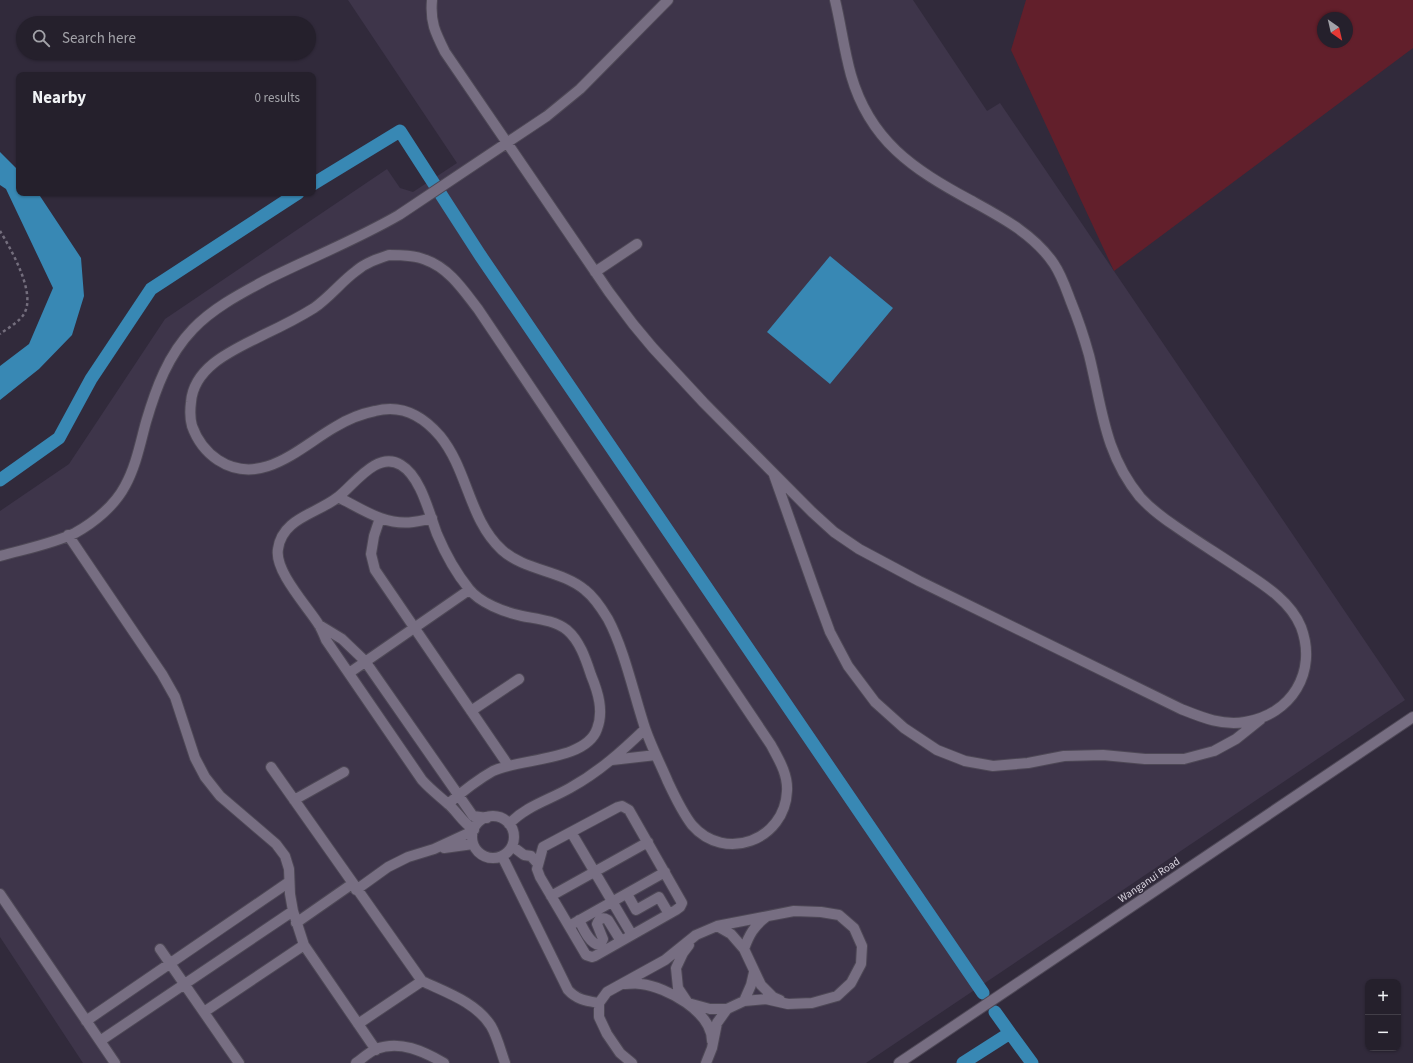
<!DOCTYPE html>
<html lang="en">
<head>
<meta charset="utf-8">
<style>
	:root { --surface:#25202c; --page:#312d38; --text:#f1f3f6; --muted:#a3a3a9; --line:#423e48 }
	body { margin:0; font-family:"Source Sans 3",sans-serif; background:var(--page); color:var(--text) }
	.controls { position:absolute; right:12px; bottom:12px; display:grid; overflow:hidden; border-radius:8px; box-shadow:0 1px 3px #0004 }
	.controls button { width:36px; height:36px; display:grid; place-items:center; padding:0; border:0; border-bottom:1px solid var(--line); background:var(--surface); color:var(--text); font:20px sans-serif }
	.compass { position:absolute; left:1317px; top:12px; width:36px; height:36px; border-radius:50%; background:var(--surface); box-shadow:0 1px 3px #0004; rotate:146deg }
	.list { margin:0; padding:0; list-style:none }
	h2 { display:flex; justify-content:space-between; align-items:center; height:52px; margin:0; padding:0 16px; font-size:17px }
	h2 small { font-size:13px; font-weight:400; color:var(--muted) }
	.icon { flex:none; width:22px; height:22px; fill:none; stroke:currentColor; stroke-width:2; stroke-linecap:round; stroke-linejoin:round }
	.map { position:relative; flex:none; width:1413px; height:1063px; overflow:hidden }
	.search { position:absolute; background:var(--surface); box-shadow:0 1px 3px #0004; left:16px; top:16px; width:300px; height:44px; display:flex; align-items:center; gap:10px; box-sizing:border-box; padding:0 14px; border-radius:22px; color:var(--muted); font-size:15px }
	.panel { position:absolute; background:var(--surface); box-shadow:0 1px 3px #0004; left:16px; top:72px; width:300px; height:124px; border-radius:8px }
	.map>svg:first-child { display:block }
</style>
</head>
<body>
<div class="map">
<svg width="1413" height="1063" viewBox="0 0 1413 1063">
	<rect width="100%" height="100%" fill="#312a3b"/>
	<path fill="#3e354a" d="M348,0H913L987,111L1000,103L1405,700L866,1063H83L0,937V511L69,464L165,319L387,169L400,188L413,192L457,163Z"/>
	<path fill="#621f2b" fill-rule="evenodd" d="M1026,0H1413V48L1114,271L1011,50ZM1323,18H1347V42H1323Z"/>
	<path fill="#3888b4" d="M0,152L19,171V193H38L81,258L84,296L72,335L39,369L0,400V366L29,344L53,288L6,189L0,185Z
		M830,256L893,308L830,384L767,332Z"/>
	<g fill="none" stroke-linecap="round" stroke-linejoin="round">
		<path stroke="#3888b4" stroke-width="13" d="M313,184L400,131L480,255L983,993
			M0,480L59,438L91,379L151,289L298,193
			M995,1012L1010,1033
			M963,1063L1010,1033L1032,1063"/>
		<defs>
			<path id="minor" d="M432,0C430,22 435,32 445,52L609,292L633,324L653,348L704,403L812,512L834,532L859,549L919,581L1181,709C1201,717 1222,726 1245,722C1291,715 1318,672 1301,627C1291,602 1266,586 1243,571C1221,556 1198,542 1175,526C1163,518 1150,508 1140,497C1104,453 1102,407 1089,355C1084,337 1078,319 1071,302C1066,289 1062,276 1054,264C1034,234 1001,217 970,200C913,169 870,141 851,75C844,50 841,25 835,0
				M389,255C401,255 415,255 426,260C449,268 464,291 478,309L771,745C779,760 788,774 787,791C785,840 725,863 692,825C682,812 675,797 668,782C660,763 650,744 644,725C633,691 624,649 608,619C602,609 594,597 585,590C561,570 525,571 502,550C469,520 468,470 440,436C423,416 401,404 375,411C360,414 348,419 335,427C300,447 261,488 218,460C206,452 197,440 192,426C190,419 190,410 191,402C194,365 236,349 265,334C282,326 298,318 314,308C330,297 341,282 356,271C365,263 377,259 389,255Z
				M595,272L637,244
				M774,475L815,591L830,632L848,666L875,702L904,728L937,750L965,761L993,766L1028,763L1064,756L1103,755L1145,759H1184L1214,751L1236,739L1261,719
				M338,497C362,509 385,526 413,522C420,521 426,520 432,518
				M380,518L374,536L371,554L375,570L508,765
				M68,535L162,674L175,697L195,758L205,777L220,796L276,844L285,856L289,869L290,894L293,911L304,945L376,1050
				M0,556C25,549 52,544 75,533C95,522 115,505 125,486C136,466 140,444 146,422C156,388 168,355 193,329C213,308 240,294 266,280C310,258 356,240 399,215L547,116L580,89L668,0
				M319,625L342,639L365,661L473,816L487,818
				M349,673L469,590
				M471,711L519,679
				M612,760L656,755
				M271,767L422,981C445,992 476,1002 491,1026C497,1036 501,1052 505,1063
				M294,800L344,772
				M448,804C462,792 477,780 493,771C520,758 586,761 597,729C604,711 598,692 591,675C586,660 580,641 567,630C554,620 537,619 522,616C504,612 480,603 469,589C456,573 445,553 437,534C429,513 421,477 401,465C377,450 354,485 338,497C317,514 282,518 278,549C274,571 308,607 319,625C322,630 324,635 326,640L422,780C430,789 438,795 447,803C458,812 461,821 474,830
				M622,806L629,810L682,903L680,907L676,910L595,956L592,957L586,955L540,877L537,869L543,847L618,807Z
				M472 837a21 21 0 1 1 42 0a21 21 0 1 1-42 0Z
				M509,824C526,806 549,800 570,788C599,772 621,752 645,729
				M571,832L632,935
				M512,846L524,855L531,856L538,864
				M444,848L473,844
				M502,856L568,990C577,1000 587,1001 599,1003
				M356,890L388,867L408,857L434,849L473,831
				M0,894L115,1063
				M627,894L636,910L659,897L669,914
				M551,896L648,842
				M579,920C583,928 589,943 599,945L601,943L603,939L597,924C599,918 603,917 608,920L621,941
				M296,923L352,884
				M569,926L665,872
				M717,926L731,934L744,949L761,985L773,997L780,1000
				M689,945L683,953L676,968L678,988L688,1003L710,1009H727
				M160,949L239,1063
				M744,949C749,935 754,926 766,917
				M623,984C629,984 636,983 641,984C667,987 712,1012 712,1041
				M744,1001L751,985L754,972
				M204,1012L304,945
				M86,1021L289,882
				M358,1024L422,981
				M100,1041L293,911
				M356,1063C362,1059 369,1052 376,1049C400,1040 423,1051 444,1063
				M632,1063L620,1053L607,1034L599,1017V1003L607,992L665,960L696,935L717,926L794,911L821,912L839,915L854,928L862,946L861,964L851,983L837,996L812,1003L788,1004L766,999L744,1001L727,1009L717,1023L712,1048L706,1063
				M899,1063L1413,717"/>
		</defs>
		<use href="#minor" stroke="#4e4856" stroke-width="12"/>
		<path stroke="#746e7d" stroke-width="2.5" stroke-dasharray="3 3" stroke-linecap="butt" d="M0,231C11,249 35,291 25,312C21,321 8,328 0,334"/>
		<use href="#minor" stroke="#776e82" stroke-width="10"/>
	</g>
	<g text-anchor="middle" dominant-baseline="central" stroke-width="3" stroke-linejoin="round" paint-order="stroke">
		<g font-size="11" fill="#d8d3de" stroke="#312a3b">
			<text transform="translate(1149 880) rotate(-34)">Wanganui Road</text>
		</g>
	</g>
</svg>
<div class="controls">
<button>+</button>
<button>−</button>
</div>
<svg class="compass" viewBox="-18 -18 36 36"><path d="M0-13l5 13h-10z" fill="#e53935"/><path d="M0 13l5-13h-10z" fill="#a3a3a9"/></svg>
<div class="search"><svg class="icon" aria-label="search" viewBox="0 0 24 24"><circle cx="10" cy="10" r="6"/><path d="M15 15l6 6"/></svg>Search here</div>
<section class="panel">
<h2>Nearby<small>0 results</small></h2>
<ul class="list">
</ul>
</section>
</div>
</body>
</html>
